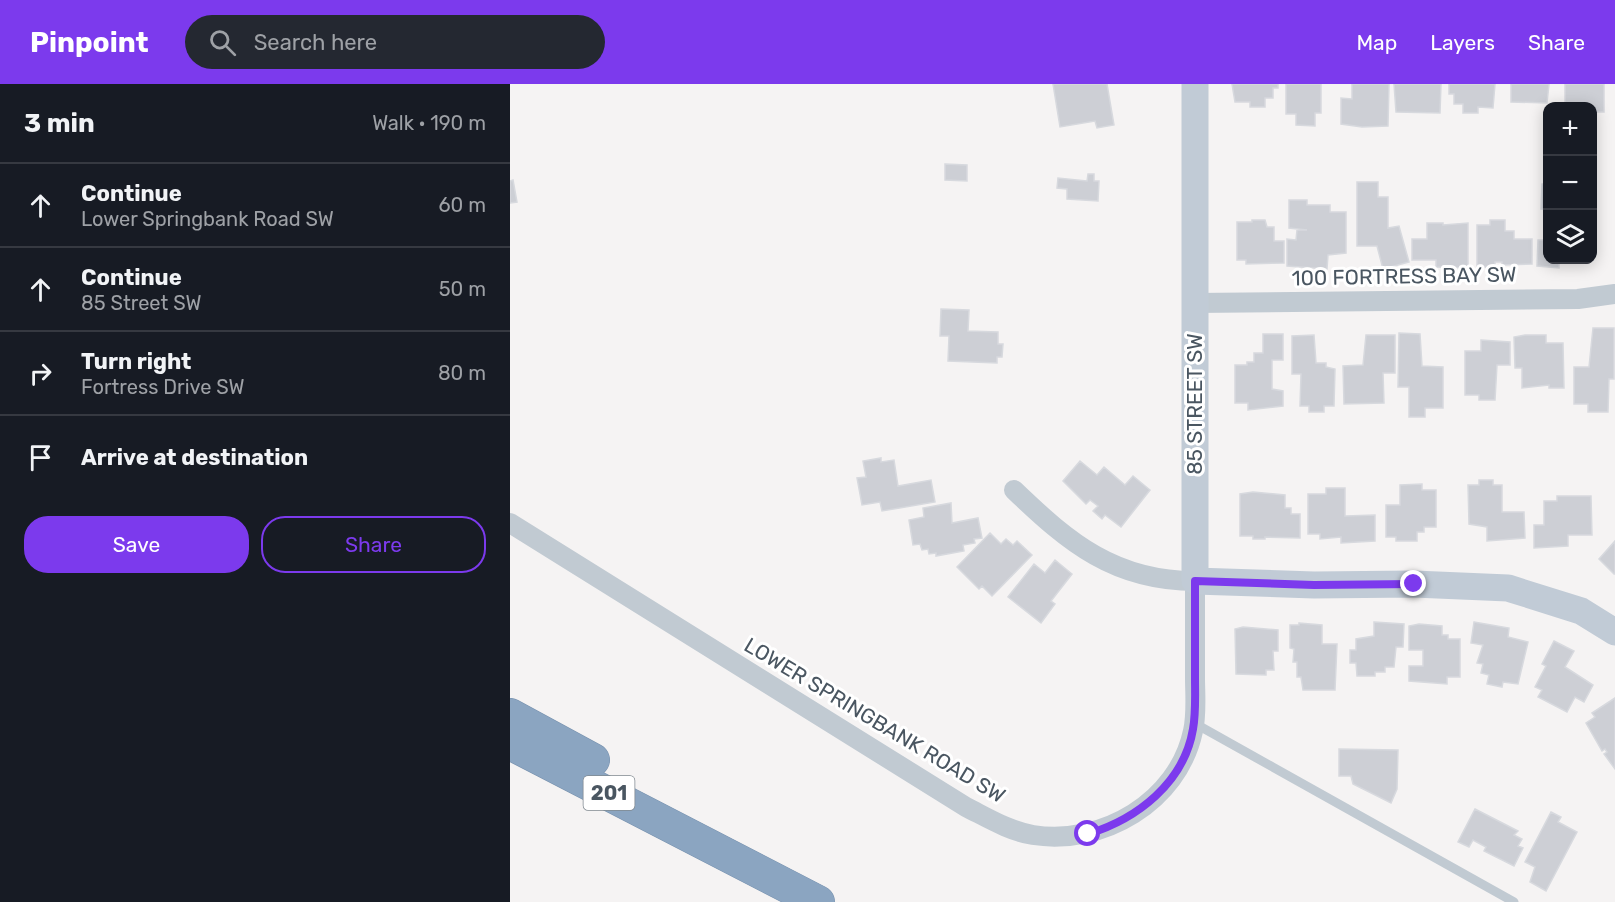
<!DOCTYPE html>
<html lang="en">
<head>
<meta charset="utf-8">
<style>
	:root { --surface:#171b24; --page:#242831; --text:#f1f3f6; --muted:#9ea1a6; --line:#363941; --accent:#7c3aed }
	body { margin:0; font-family:Rubik,sans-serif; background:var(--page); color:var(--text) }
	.controls { position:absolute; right:18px; top:18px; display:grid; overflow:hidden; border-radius:12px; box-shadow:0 3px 15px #0003 }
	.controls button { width:54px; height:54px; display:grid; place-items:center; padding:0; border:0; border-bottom:2px solid var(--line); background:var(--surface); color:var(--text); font:30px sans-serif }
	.stop { position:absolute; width:18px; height:18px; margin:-14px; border:4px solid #7c3aed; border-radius:50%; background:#fff }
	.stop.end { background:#7c3aed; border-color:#fff; box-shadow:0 2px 6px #0008 }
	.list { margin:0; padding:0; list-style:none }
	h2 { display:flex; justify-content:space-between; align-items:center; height:78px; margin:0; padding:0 24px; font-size:26px }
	h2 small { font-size:20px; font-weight:400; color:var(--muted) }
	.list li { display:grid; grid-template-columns:39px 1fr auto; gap:18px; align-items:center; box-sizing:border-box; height:84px; padding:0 24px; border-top:2px solid var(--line) }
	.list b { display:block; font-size:22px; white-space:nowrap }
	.list p { margin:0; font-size:20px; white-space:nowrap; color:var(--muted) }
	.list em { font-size:20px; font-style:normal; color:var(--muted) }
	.actions { display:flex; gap:12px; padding:18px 24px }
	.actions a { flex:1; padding:14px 0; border:2px solid var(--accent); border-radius:24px; text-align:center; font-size:21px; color:var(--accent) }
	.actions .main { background:var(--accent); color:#fff }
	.icon { flex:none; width:33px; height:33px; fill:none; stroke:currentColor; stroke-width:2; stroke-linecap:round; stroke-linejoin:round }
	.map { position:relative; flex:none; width:1105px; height:818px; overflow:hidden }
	header { display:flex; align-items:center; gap:36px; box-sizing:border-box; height:84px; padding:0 30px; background:var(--accent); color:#fff }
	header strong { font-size:28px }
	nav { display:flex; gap:33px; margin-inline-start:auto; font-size:21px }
	.search { width:420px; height:54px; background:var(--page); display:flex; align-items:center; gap:15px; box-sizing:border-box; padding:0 21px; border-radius:33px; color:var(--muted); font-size:22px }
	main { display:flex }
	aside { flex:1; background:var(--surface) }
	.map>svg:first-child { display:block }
</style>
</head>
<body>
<header>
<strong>Pinpoint</strong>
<div class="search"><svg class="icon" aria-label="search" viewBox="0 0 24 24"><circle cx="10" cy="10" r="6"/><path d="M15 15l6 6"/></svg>Search here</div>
<nav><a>Map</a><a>Layers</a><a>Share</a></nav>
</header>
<main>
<aside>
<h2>3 min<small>Walk · 190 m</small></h2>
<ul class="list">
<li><svg class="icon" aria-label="ahead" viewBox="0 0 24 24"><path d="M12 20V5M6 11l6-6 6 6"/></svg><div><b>Continue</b><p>Lower Springbank Road SW</p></div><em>60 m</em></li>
<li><svg class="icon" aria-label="ahead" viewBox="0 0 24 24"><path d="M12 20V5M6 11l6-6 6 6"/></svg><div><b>Continue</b><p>85 Street SW</p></div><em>50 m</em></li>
<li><svg class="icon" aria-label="right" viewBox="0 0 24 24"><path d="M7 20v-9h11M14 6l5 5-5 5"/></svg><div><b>Turn right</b><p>Fortress Drive SW</p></div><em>80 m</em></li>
<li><svg class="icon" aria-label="arrive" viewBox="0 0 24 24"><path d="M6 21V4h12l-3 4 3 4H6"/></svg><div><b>Arrive at destination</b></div></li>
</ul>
<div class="actions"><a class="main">Save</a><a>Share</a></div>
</aside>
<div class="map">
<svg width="1105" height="818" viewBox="0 0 1105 818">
	<rect width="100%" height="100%" fill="#f5f3f3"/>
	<path fill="#cdcfd5" stroke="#d7d9de" stroke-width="1.5" d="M543,0H597L604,41L587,44L585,37L550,43Z
		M722,0H768V4H763V14H755V23H740V18H725Z
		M776,0H811V29H805V42L786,41V30H776Z
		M842,0H879L878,42L852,43L831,40V14L842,15Z
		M884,0H931L930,29L886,28Z
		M939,0H985L983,24L968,23V29H953V20H944V10H939Z
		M1001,0H1039L1037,19L1001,18Z
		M1055,0H1094V28H1082V22H1055Z
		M435,80L457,81V97L435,96Z
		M578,90H584V97H589L588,117L557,115V105L547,104L548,94L577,97Z
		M3,96L7,118L0,119V97Z
		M847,98H868V113H878V144L889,142L899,178L873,185L867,162H847Z
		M1032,100H1038V126L1031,125Z
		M779,116H797V121H820V128H836V169L818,171L817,185L777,182V155L786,156L787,146H797L779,144Z
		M742,136H755L757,143H764V157H774V179L736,180V176H727V138H742Z
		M980,136H995V147H1004V155H1022V180L992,181V178H985V184L967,183V141H980Z
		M917,139H933V141L958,139V184L926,183V176H902V155H917Z
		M1028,156H1038V176H1049V184L1027,182Z
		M431,225L459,226L458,247L488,248V260H493L492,273H487V279L438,277L439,252H430Z
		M1083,244H1104V295H1099L1098,328H1078V320H1064V283H1079Z
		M889,249L910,250L912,282L933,283V324H915V333H899V303H888Z
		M753,250H773V276H762V305L773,307V322L738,326V319H725V281H737V278H744V269H753Z
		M804,251L806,279H816V283L825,285L824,322H814V328H799V322H790L791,290H782V252Z
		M856,251H885V289H873L874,319L834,320L833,282L853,281Z
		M1015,251H1036V259H1053L1054,304H1039V301L1012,304V284H1005L1004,253Z
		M971,256L1000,258V281H987L985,316H969V311H955V267H971Z
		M371,374V378L384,376L388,402L421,396L425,418L372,427L370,418L352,421L347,394L356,393L353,377Z
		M570,377L587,391L594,383L615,401L623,392L640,406L611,443L595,431L592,435L583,427L588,422L580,416L576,420L553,397Z
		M969,396H983V401H992V428H1014L1015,454L977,457V443L959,440L958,401H969Z
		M912,400V406H926V443H914V448H907V457H886V453H876V421H890V401Z
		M816,404H835V432L865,431V457L831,459V453L810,455V450H798V410H816Z
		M743,408L775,411V424H781V430H790V454L755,453V455H743V452H730V410Z
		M1047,412H1081L1082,451H1058V462L1024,464V441H1034V417H1047Z
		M441,419L442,439L468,434L472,454L464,455L465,459L453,461L454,467L426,472V469L419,470L418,465L412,466L410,460L403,461L399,436L414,433L413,424Z
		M480,449L491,460L496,455L503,461L507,457L522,471L482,512L472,502L469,505L447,483Z
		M1105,457V490H1104L1089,475Z
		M545,476L562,490L541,517L545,520L531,539L498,513L524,480L535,489Z
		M864,538L894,540L893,563H886L884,583H875V588H865V592H847L846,579H840V566H846V555L864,552Z
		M964,538L999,544L998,553L1018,558L1008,600L993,598L992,603L977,600L979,591L971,589L973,580L967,579L973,561L961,559Z
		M789,539L812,541V560H827L825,606H793L791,593H787V578H783L784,565L780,564V541H789Z
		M909,540L932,542V551H938V555H950V593H937V600L899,597V582H913V566H899V542Z
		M733,543L768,546V567H763L764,586H756V591L726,590L725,545Z
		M1044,557L1064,567L1055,583L1083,601L1074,618L1065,613L1057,628L1028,613L1032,606L1025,603L1036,582L1032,580Z
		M1105,614V685L1094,670L1097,668L1095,665L1092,667L1076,639L1085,633L1082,629Z
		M829,665L888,666L887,705L881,719L843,700L841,692H829Z
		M965,725L1008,747L1004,751L1012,755L1008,762L1013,764L1004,782L974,767L976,763L963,756L959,763L948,758Z
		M1041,728L1051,733L1048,738L1067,748L1036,807L1020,798L1025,783L1015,778Z"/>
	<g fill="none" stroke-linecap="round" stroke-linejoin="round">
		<defs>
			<path id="highway" d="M0,631L83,676
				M0,659L308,818"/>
		</defs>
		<use href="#highway" stroke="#7690ad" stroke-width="34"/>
		<path stroke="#c1cad2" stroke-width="9" d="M684,639L1004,818"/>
		<path stroke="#c1cad2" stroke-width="20" d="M684,219L1068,215L1105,210
			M0,439L456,723C478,734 499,747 523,751C592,762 668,718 683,647C687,630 685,611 685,593C685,561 685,529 685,497C605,497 559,459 504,406"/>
		<path stroke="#c1cbd6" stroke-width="27" d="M685,0V497L804,501L904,500L998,504L1071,527L1105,548"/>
		<use href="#highway" stroke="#8ba5c1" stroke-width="33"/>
	</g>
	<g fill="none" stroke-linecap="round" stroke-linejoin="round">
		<path stroke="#7c3aed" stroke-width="8" d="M578,750C627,735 674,699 683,645C686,629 685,611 685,594C685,562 685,530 685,497L804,501L904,500"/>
	</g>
	<g text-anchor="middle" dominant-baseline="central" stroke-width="6" stroke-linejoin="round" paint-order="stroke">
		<rect fill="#fff" stroke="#808990" stroke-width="1.5" x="73.5" y="692" width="51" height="34" rx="4.5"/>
		<g font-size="20" font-weight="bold" fill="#4a5661">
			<text x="99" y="709">201</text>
		</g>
		<g font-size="21" fill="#4a5661" stroke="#fff">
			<text transform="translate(894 192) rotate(-1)">100 FORTRESS BAY SW</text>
			<text transform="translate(684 320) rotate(-90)">85 STREET SW</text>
			<text transform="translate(365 636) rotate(31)">LOWER SPRINGBANK ROAD SW</text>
		</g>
	</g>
</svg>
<div class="controls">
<button>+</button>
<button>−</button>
<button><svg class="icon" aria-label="layers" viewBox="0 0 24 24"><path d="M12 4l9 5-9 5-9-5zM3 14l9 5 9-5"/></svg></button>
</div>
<div class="stop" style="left:578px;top:750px"></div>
<div class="stop end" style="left:904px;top:500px"></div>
</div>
</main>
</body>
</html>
